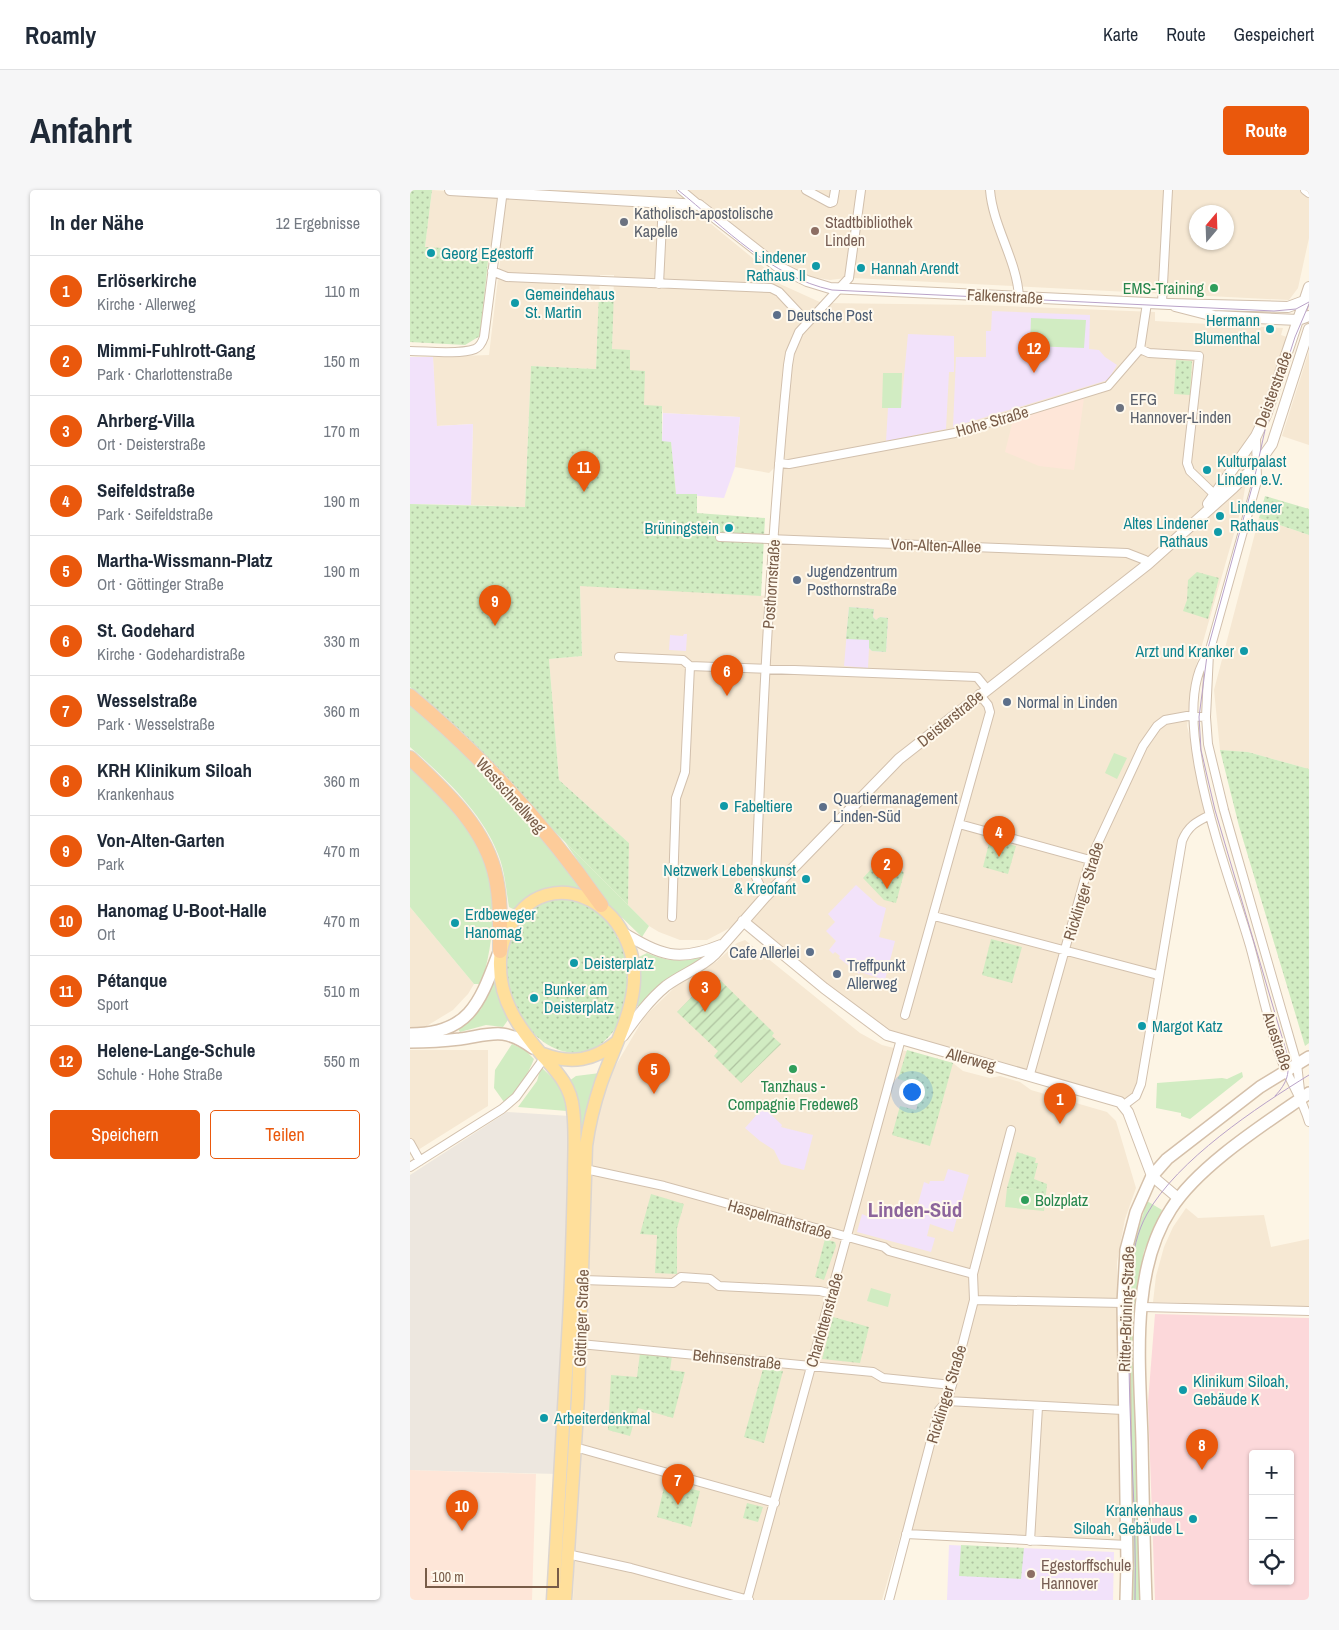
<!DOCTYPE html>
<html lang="de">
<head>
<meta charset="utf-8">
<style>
	:root { --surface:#fff; --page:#f6f6f7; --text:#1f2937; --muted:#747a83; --line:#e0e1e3; --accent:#ea580c }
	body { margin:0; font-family:"Archivo Narrow",sans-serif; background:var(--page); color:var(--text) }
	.controls { position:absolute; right:15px; bottom:15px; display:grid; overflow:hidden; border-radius:5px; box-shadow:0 1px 4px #0004 }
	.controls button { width:45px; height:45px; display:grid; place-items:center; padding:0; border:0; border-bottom:1px solid var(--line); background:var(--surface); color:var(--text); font:25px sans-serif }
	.compass { position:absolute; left:779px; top:15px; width:45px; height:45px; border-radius:50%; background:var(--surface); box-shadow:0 1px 4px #0004; rotate:19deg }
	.scale { position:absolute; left:15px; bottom:12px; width:134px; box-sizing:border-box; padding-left:5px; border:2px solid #785c48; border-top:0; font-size:14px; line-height:18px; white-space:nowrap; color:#785c48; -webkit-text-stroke:4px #fff9ed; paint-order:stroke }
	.you { position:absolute; left:501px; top:901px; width:18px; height:18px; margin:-12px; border:4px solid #fff; border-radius:50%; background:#1a73e8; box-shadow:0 0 0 8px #1a73e833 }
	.badge { display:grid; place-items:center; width:32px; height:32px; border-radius:50%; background:var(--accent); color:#fff; font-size:16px; font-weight:700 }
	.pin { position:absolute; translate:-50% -41px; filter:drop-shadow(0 1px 2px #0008) }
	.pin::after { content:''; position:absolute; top:26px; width:18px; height:15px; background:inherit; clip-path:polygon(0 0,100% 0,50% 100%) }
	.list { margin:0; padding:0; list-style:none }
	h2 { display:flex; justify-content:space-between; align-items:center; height:65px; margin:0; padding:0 20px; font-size:21px }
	h2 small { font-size:16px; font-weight:400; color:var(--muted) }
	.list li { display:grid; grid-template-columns:32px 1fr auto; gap:15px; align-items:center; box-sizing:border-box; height:70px; padding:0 20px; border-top:1px solid var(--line) }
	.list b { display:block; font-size:19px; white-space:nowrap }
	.list p { margin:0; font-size:16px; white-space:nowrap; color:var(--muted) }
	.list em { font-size:16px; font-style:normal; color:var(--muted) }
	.actions { display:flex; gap:10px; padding:15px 20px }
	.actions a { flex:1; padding:11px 0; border:1px solid var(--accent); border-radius:5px; text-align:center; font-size:18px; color:var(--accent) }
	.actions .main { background:var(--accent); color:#fff }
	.icon { flex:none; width:28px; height:28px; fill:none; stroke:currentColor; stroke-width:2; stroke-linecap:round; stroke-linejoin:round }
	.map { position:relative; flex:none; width:899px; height:1410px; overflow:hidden; border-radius:5px }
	header { display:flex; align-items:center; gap:30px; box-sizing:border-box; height:70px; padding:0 25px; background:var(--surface); border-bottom:1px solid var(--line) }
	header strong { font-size:24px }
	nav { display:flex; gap:28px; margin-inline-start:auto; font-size:18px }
	.intro { display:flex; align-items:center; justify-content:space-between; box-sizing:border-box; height:120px; padding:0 30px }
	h1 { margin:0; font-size:35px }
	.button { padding:12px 22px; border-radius:5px; background:var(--accent); color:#fff; font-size:18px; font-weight:700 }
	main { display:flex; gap:30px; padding:0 30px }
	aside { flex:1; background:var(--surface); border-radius:5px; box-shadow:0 1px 4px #0004 }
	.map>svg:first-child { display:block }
</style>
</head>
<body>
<header>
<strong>Roamly</strong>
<nav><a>Karte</a><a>Route</a><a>Gespeichert</a></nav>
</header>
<div class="intro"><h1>Anfahrt</h1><a class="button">Route</a></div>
<main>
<aside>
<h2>In der Nähe<small>12 Ergebnisse</small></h2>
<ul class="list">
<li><span class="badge">1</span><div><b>Erlöserkirche</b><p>Kirche · Allerweg</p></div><em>110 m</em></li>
<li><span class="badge">2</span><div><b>Mimmi-Fuhlrott-Gang</b><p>Park · Charlottenstraße</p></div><em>150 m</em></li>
<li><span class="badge">3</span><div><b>Ahrberg-Villa</b><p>Ort · Deisterstraße</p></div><em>170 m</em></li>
<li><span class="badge">4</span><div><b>Seifeldstraße</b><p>Park · Seifeldstraße</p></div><em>190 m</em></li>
<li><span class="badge">5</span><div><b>Martha-Wissmann-Platz</b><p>Ort · Göttinger Straße</p></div><em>190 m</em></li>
<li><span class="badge">6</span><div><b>St. Godehard</b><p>Kirche · Godehardistraße</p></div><em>330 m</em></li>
<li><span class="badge">7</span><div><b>Wesselstraße</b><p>Park · Wesselstraße</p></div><em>360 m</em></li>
<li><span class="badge">8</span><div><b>KRH Klinikum Siloah</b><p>Krankenhaus</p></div><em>360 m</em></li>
<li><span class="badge">9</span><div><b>Von-Alten-Garten</b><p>Park</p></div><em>470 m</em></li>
<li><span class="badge">10</span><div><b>Hanomag U-Boot-Halle</b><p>Ort</p></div><em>470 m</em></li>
<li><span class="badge">11</span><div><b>Pétanque</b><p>Sport</p></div><em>510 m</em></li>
<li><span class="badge">12</span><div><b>Helene-Lange-Schule</b><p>Schule · Hohe Straße</p></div><em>550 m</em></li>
</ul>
<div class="actions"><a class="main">Speichern</a><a>Teilen</a></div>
</aside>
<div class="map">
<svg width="899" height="1410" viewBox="0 0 899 1410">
	<defs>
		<pattern id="park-dots" width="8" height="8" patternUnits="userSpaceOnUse" patternTransform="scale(1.25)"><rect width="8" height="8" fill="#d1ecc2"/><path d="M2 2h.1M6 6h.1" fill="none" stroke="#aec2a0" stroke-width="1.8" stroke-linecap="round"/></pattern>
		<pattern id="garden-furrows" width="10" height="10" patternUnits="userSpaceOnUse" patternTransform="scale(1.25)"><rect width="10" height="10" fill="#d1ecc2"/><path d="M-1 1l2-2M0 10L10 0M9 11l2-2" fill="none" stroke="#aec2a0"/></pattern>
	</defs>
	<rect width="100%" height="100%" fill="#fdf5e5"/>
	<path fill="#f6e8d3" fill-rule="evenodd" d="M22,0L284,20L361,83L370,94L412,113L570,115L745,122V131L873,138L871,145L877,147L859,196L840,268L832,316L782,490L777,536L800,625L776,640L728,902L714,915L477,845L333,731L297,750H270L249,742L239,736L218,715L219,653L149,590L139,469L172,466L170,395L360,406L368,274L359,283L325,277L330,227L253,223L252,218L234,215L219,180L202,159L204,85H190L186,179L121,176L115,317L61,315L63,234L26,236L23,167L79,165L90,71L32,65L15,57Z
		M102,0H449L436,88L420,90L396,86L375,76L294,11Z
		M454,0H899V48L888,98L879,110L442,88ZM786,22H816V52H786Z
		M899,161V255L872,246Z
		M849,328L899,345V579L838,562L810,560L804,500Z
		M0,717L64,794L58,804L43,820L15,837H0Z
		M335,750L450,843L472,855L543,873L553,881L580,888L590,886L610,892L621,900L697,922L706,931L726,998L715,1029L707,1072L710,1352L492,1340L472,1410H163L179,962L185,926L203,880L235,826L264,798L306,772L327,753Z
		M0,860H78V916L0,965Z
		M776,1018L788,1028L854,1025L861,1057L899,1049V1117L743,1112L746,1086L754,1057L763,1037Z"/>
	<path fill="#fee6d8" d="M674,208L664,280L629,276L595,262L603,230Z
		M0,1280L126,1284L122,1410H0Z"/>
	<path fill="#ede7df" d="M97,922L160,926L154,1157L148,1284L0,1280V985Z"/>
	<path fill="#f2e2fa" d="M582,121L680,125L679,159L689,160L695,167L707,175L698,190L543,237L546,167H576V141H581Z
		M498,144L544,146V182H539L536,239L476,251L478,218H491Z
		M0,167H23L27,236L63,234L61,315L0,314Z
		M253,223L330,227L325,277L314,308L266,304L261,253L252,252Z
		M439,417L464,419L463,427L466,430L470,427L478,428L476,462L462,461L459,458L458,478L434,476Z
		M274,444H277L276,461L259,460L260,445L273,446Z
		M446,695L468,715L476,718L469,747L485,751L475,790L450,782L449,784L429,768L430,766L425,762L423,764L419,760L426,751L416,741L425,732L418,724Z
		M351,915L372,935L371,937L403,945L394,980L371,974L364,960L350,951L335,938L350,921L348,918Z
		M538,979L559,985L543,1042L520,1034L517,1046L525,1048L521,1062L447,1042L452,1024L463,1029L470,1024L471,1017L500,1025L506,1021L514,992L519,994L520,991H534Z
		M539,1355L704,1362L703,1410H537Z"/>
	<path fill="#fcd8da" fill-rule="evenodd" d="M745,1124L899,1128V1410H745L738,1212ZM843,1264H880V1391H843Z"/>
	<path fill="#d1ecc2" d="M621,128L676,130L674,158L620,156Z
		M473,183H492L491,218H472Z
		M0,513L59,566L136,652L174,701C149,691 121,700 105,720L99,717C96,700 95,681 88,664C72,622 33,586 0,557Z
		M704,563L717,568L707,589L695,583Z
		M0,577C27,605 61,635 75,673C88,711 83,757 71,794H64L0,717Z
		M155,652L239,736L232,747L197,713Z
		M237,763C256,771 272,773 291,767L293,770L250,794L229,817L226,815L229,791L227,768Z
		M82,793H85L98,830L93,837L76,835L50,842L48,839L71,819Z
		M102,854L115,860L124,869C117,886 109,900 94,912L84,898L85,880Z
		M131,877L151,896L157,921L108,917L127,891Z
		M832,882L833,887L780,929L771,926V923L746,918L747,893L812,888L817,889Z
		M190,883L172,951H168L159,891L166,886Z
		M597,998L636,1003L634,1021L595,1017Z
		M737,1011L752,1020L734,1061L728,1098L732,1410H722L717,1170L720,1067Z
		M461,1098L481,1104L478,1117L457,1111Z"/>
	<path fill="url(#park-dots)" d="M0,0H22L15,57L32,58V65L78,71L70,146L55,155L0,152Z
		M189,100L204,101L202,159L220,160V180L235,181L234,215L252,216V251L261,252L266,304H287V323L355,328L351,406L170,396L172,466L139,469L149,590L219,653L218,715L0,497V314L115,317L121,176L186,179Z
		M766,170L782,171L780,205L764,204Z
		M855,306L899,319V345L849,328Z
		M787,382L809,388L798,429L773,421L777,410L778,390Z
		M439,417L464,419L463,427L466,430L470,427L478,428L476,462L462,461L459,458V450L436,449Z
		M810,560L838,562L899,579V853L895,856L829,636Z
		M580,649L606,656L598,684L573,677Z
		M476,663L494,683L486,713L474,710L453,688Z
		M150,708C194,712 220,751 218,793C218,801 218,808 215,816C211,825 209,835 202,843C173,880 129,860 110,825C106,818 100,809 98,802C93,782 96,761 104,742C109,732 118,719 128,713C135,710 143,709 150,708Z
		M581,749L612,757L602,793L572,785Z
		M497,860L543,873L520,956L482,945L490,916L506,920L513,896L488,889Z
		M607,962L626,968L625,973H628L624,989L637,994L636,1003L597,998Z
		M241,1004L274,1014L267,1038V1084L245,1083L247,1045L230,1044Z
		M415,1049L425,1052L426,1056L414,1090L405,1087Z
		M423,1127L459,1137L450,1173L412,1169Z
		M230,1163L262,1166L260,1180L275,1182L263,1228L228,1218L220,1246L198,1240L201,1185L227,1187Z
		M353,1179L373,1181L354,1253L334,1247Z
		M256,1289L267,1292L266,1295L290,1301L281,1337L247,1327Z
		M337,1313L353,1317L348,1332L333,1328Z
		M551,1355L614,1358L611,1389L549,1386Z"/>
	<path fill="url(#garden-furrows)" d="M304,784L364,843L362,846L371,854L331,893L304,866L308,861L267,822Z"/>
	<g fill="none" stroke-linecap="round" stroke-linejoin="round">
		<defs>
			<path id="minor" d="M271,0L289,15
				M396,0L420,13L423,12L425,0
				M580,0C583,37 607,70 609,107
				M895,0L899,3
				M82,81L97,87L361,98L369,102L397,132
				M249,94L253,13
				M752,113L758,0
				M730,159L739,163L789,166L777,273L780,281L805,305
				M0,161C17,161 49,165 65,159C70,157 72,153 74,147L93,0
				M846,246L847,291L799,463L796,527L798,554L814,620L887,874L891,909
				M369,273L379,274L545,243L698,196L730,159L737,113
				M310,347L717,363L735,370L738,374
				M799,463C753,521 821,689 840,756C850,792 857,830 870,866C878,889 892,907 899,932
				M209,467L273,470L280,476L567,487L576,498
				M549,634L680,670
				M355,707L346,687C353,516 361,345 378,175L380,163L389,142L439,88L451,0
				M524,726L748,785
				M262,727L266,608L275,582L280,476
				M495,825L580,522L578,515L569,504
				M620,884L680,670L733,556L747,536L755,530L777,526L796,527
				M714,915L726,906L731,894L772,651C778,636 786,632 800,625
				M0,953L10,971
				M0,977L92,919L106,907L135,867
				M175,979L254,996L474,1057L479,1061L563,1084
				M173,1090L263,1093L271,1087L300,1089L309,1096L410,1101L422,1104
				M564,1110L713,1113
				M732,1117L899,1121
				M170,1154L463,1182L473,1188L542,1195
				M537,1211L713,1220
				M164,1259H172L365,1313
				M496,1344L717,1355
				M620,1351L628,1217
				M157,1364L221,1378L339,1410
				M337,1410L491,849
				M479,1410L529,1220L537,1211L542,1195L564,1110L563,1084L601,940"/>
			<path id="tertiary" d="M40,0L289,15L367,76L397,91L420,98L759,114L878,117L894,111
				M765,116L804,126L888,130L899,126
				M798,314L846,246L856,225L899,97
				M333,731L414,798L477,845L710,912L718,922L742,986L768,1008
				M212,742C251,765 267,773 311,755
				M213,846C226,828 239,810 256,796C272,784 291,778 305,764L355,707L489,569L738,374L823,298L850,271L862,254L899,139"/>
			<path id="secondary" d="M0,844C60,844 70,812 89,762
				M0,852C17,852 34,851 50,849C83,844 94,837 123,858
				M716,1410L717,1373L713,1113L716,1060L726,1022L742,986L757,969L850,897L899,867
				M736,1410C734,1357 733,1304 732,1251C730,1178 719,1083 761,1019C789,975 856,933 899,903"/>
			<path id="primary" d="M133,864C162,875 184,870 207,852
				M143,1410C149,1311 155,1211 160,1111C162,1070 163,1030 164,989C164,966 166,942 163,919C161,896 147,882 132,865C110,839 90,812 90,776C89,755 99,733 114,718C126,706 145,700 163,704C181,708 194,717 206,732C246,788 210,839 191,893C184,914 179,934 176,956L168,1207L155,1410"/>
			<path id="trunk" d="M0,506C73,567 137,638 191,715
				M0,568C35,601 76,638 86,688C91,712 90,736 90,761"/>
		</defs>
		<use href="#minor" stroke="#d2c0ad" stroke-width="10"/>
		<use href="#tertiary" stroke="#d2c0ad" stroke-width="12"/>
		<use href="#secondary" stroke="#d5c0aa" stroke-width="14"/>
		<use href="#primary" stroke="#dcd5cf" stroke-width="15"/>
		<use href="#trunk" stroke="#dcd5cf" stroke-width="16"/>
		<use href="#minor" stroke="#fff" stroke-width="8"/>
		<use href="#tertiary" stroke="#fff" stroke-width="10"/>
		<use href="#secondary" stroke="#fff" stroke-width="11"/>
		<use href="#primary" stroke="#ffdf9b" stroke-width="12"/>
		<use href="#trunk" stroke="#fdcc9a" stroke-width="14"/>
		<path stroke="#b9a2c8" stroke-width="1" d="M268,0C315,38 361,87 422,100L864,121L886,119L899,112
			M865,906C878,892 880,883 877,864L805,620L791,560L789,527L798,458L844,290L855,240L885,147L899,114
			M725,1410C727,1322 718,1234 719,1146C720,1105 717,1060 737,1024C767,970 847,917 899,885"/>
	</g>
	<g fill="#6b7280" stroke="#fff9ed" stroke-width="2">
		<circle cx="214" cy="32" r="5"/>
		<circle cx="710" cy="218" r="5"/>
	</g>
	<g fill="#8d6e63" stroke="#fff9ed" stroke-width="2">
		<circle cx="405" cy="41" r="5"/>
		<circle cx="621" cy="1384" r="5"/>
	</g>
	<g fill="#0f9aa8" stroke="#fff9ed" stroke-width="2">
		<circle cx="21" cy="63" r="5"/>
		<circle cx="406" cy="76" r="5"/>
		<circle cx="451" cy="78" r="5"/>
		<circle cx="105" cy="113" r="5"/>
		<circle cx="860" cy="139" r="5"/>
		<circle cx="797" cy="280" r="5"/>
		<circle cx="810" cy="326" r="5"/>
		<circle cx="319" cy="338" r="5"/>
		<circle cx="808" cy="342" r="5"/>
		<circle cx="834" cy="461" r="5"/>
		<circle cx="314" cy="616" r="5"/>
		<circle cx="396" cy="689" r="5"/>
		<circle cx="45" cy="733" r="5"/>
		<circle cx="164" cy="773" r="5"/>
		<circle cx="124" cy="808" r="5"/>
		<circle cx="732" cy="836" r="5"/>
		<circle cx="773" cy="1200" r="5"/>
		<circle cx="134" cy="1228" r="5"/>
		<circle cx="783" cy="1329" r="5"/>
	</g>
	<g fill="#2e9e5b" stroke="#fff9ed" stroke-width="2">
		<circle cx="804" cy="98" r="5"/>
		<circle cx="383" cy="879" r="5"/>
		<circle cx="615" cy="1010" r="5"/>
	</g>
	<g fill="#5c6f8a" stroke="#fff9ed" stroke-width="2">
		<circle cx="367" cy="125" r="5"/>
		<circle cx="387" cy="390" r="5"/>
		<circle cx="597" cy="512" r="5"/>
		<circle cx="413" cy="617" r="5"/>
		<circle cx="400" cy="762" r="5"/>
		<circle cx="427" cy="784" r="5"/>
	</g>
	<g text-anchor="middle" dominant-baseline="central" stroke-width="4" stroke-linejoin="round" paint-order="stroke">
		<g font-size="16" fill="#5b616d" stroke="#fff9ed" text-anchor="start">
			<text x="224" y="23">Katholisch-apostolische<tspan x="224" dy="18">Kapelle</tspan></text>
			<text x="720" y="209">EFG<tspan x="720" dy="18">Hannover-Linden</tspan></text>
		</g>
		<g font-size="16" fill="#785e54" stroke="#fff9ed" text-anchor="start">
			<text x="415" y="32">Stadtbibliothek<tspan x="415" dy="18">Linden</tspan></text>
			<text x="631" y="1375">Egestorffschule<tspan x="631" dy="18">Hannover</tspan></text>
		</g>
		<g font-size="16" fill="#0d838f" stroke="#fff9ed" text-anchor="start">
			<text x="31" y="63">Georg Egestorff</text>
			<text x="396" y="67" text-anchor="end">Lindener<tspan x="396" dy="18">Rathaus II</tspan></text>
			<text x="461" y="78">Hannah Arendt</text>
			<text x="115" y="104">Gemeindehaus<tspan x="115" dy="18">St. Martin</tspan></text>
			<text x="850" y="130" text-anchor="end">Hermann<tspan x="850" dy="18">Blumenthal</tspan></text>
			<text x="807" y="271">Kulturpalast<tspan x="807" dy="18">Linden e.V.</tspan></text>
			<text x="820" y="317">Lindener<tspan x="820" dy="18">Rathaus</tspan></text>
			<text x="798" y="333" text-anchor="end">Altes Lindener<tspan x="798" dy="18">Rathaus</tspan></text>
			<text x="309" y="338" text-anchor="end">Brüningstein</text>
			<text x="824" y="461" text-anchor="end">Arzt und Kranker</text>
			<text x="324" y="616">Fabeltiere</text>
			<text x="386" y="680" text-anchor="end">Netzwerk Lebenskunst<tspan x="386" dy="18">&amp; Kreofant</tspan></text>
			<text x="55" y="724">Erdbeweger<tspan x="55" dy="18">Hanomag</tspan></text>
			<text x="174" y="773">Deisterplatz</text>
			<text x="134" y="799">Bunker am<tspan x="134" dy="18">Deisterplatz</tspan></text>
			<text x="742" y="836">Margot Katz</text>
			<text x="783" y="1191">Klinikum Siloah,<tspan x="783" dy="18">Gebäude K</tspan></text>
			<text x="144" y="1228">Arbeiterdenkmal</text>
			<text x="773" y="1320" text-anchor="end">Krankenhaus<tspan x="773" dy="18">Siloah, Gebäude L</tspan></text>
		</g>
		<g font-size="16" fill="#27864d" stroke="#fff9ed" text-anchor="end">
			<text x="794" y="98">EMS-Training</text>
			<text x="383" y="896" text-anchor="middle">Tanzhaus -<tspan x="383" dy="18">Compagnie Fredeweß</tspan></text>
			<text x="625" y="1010" text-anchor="start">Bolzplatz</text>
		</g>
		<g font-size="16" fill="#785c48" stroke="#fff9ed">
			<text transform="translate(595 106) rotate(3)">Falkenstraße</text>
			<text transform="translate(863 199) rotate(-70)">Deisterstraße</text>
			<text transform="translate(582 231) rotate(-16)">Hohe Straße</text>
			<text transform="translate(526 355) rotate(2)">Von-Alten-Allee</text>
			<text transform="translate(361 394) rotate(-86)">Posthornstraße</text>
			<text transform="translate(540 528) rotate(-39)">Deisterstraße</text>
			<text transform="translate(101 605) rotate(48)">Westschnellweg</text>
			<text transform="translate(673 701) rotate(-73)">Ricklinger Straße</text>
			<text transform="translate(868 851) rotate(71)">Auestraße</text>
			<text transform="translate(561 869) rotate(15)">Allerweg</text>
			<text transform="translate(370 1029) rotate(16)">Haspelmathstraße</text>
			<text transform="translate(716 1119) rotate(-88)">Ritter-Brüning-Straße</text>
			<text transform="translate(171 1128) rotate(-88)">Göttinger Straße</text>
			<text transform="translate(414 1130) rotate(-74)">Charlottenstraße</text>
			<text transform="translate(327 1169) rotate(6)">Behnsenstraße</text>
			<text transform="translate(536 1204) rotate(-73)">Ricklinger Straße</text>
		</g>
		<g font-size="16" fill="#4e5e75" stroke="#fff9ed" text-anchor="start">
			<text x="377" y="125">Deutsche Post</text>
			<text x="397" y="381">Jugendzentrum<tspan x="397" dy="18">Posthornstraße</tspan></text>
			<text x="607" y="512">Normal in Linden</text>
			<text x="423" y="608">Quartiermanagement<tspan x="423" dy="18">Linden-Süd</tspan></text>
			<text x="390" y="762" text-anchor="end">Cafe Allerlei</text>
			<text x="437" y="775">Treffpunkt<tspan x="437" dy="18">Allerweg</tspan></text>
		</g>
		<g font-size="21" font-weight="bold" fill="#8c649c" stroke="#fff9ed">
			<text x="505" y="1019">Linden-Süd</text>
		</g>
	</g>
</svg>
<div class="controls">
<button>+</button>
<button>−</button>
<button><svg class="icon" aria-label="locate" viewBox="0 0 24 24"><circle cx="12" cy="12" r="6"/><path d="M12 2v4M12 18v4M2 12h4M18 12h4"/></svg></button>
</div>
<svg class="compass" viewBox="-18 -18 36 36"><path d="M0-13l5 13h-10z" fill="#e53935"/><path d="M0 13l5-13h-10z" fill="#747a83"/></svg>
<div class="scale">100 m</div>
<div class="you"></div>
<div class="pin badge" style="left:650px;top:934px">1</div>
<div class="pin badge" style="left:477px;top:699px">2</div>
<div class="pin badge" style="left:295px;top:822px">3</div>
<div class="pin badge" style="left:589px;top:667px">4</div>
<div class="pin badge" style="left:244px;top:904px">5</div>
<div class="pin badge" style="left:317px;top:506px">6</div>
<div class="pin badge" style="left:268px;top:1315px">7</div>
<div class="pin badge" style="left:792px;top:1280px">8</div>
<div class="pin badge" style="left:85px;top:436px">9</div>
<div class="pin badge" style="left:52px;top:1341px">10</div>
<div class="pin badge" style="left:174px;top:302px">11</div>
<div class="pin badge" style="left:624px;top:183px">12</div>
</div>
</main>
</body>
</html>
